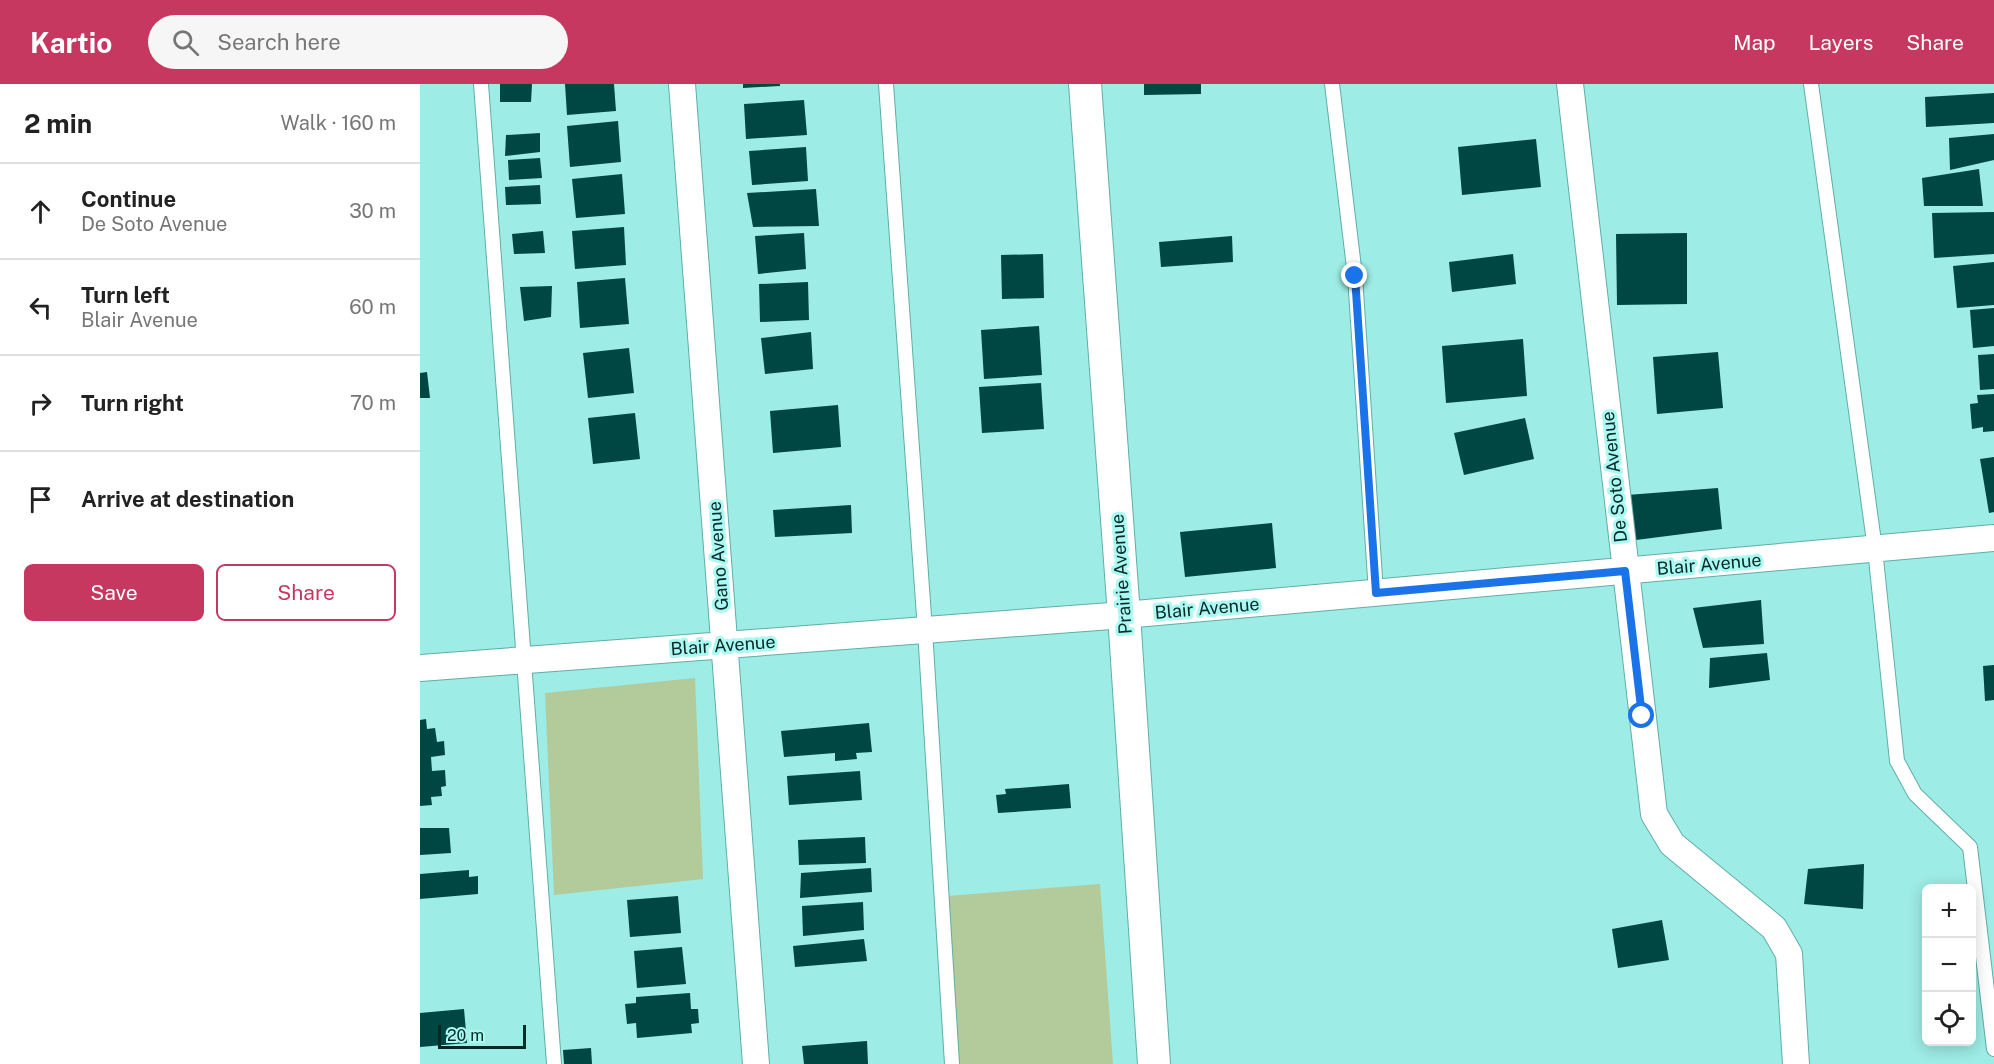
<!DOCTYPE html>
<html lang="en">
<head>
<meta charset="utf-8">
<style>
	:root { --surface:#fff; --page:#f6f6f6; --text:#222; --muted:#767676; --line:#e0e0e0; --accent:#c73860 }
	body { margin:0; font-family:"Public Sans",sans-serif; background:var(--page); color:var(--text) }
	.controls { position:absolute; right:18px; bottom:18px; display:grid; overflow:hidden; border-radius:9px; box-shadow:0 3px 15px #0003 }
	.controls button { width:54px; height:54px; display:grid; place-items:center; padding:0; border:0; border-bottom:2px solid var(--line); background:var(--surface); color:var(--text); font:30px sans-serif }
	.scale { position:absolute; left:18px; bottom:15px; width:88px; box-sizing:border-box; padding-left:6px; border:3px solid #062927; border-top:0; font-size:16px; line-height:21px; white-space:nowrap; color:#062927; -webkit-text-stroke:4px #aaf9f2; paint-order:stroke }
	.stop { position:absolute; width:18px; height:18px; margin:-14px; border:4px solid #1a73e8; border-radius:50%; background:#fff }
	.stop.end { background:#1a73e8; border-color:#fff; box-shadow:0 2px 6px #0008 }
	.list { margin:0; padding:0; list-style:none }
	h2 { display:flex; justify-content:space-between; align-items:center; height:78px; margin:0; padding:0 24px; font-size:26px }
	h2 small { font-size:20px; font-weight:400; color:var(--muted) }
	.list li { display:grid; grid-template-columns:39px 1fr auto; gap:18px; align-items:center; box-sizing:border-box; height:96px; padding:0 24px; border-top:2px solid var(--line) }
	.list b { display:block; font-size:22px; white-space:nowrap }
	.list p { margin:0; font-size:20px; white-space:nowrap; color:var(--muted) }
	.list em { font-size:20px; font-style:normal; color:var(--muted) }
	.actions { display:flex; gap:12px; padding:18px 24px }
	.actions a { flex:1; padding:14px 0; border:2px solid var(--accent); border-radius:9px; text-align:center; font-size:21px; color:var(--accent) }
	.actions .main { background:var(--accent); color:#fff }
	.icon { flex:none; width:33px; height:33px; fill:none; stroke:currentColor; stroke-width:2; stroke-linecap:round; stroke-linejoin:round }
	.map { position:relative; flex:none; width:1574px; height:980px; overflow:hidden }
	header { display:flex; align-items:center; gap:36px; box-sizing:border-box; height:84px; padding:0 30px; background:var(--accent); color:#fff }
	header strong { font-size:28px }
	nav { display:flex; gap:33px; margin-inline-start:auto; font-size:21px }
	.search { width:420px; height:54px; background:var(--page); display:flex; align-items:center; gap:15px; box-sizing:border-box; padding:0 21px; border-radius:33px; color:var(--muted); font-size:22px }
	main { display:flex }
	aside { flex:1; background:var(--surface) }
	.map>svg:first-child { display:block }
</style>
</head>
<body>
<header>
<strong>Kartio</strong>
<div class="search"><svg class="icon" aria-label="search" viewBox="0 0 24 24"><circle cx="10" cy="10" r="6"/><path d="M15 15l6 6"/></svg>Search here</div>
<nav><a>Map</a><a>Layers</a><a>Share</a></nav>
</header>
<main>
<aside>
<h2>2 min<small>Walk · 160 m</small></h2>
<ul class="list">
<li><svg class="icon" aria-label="ahead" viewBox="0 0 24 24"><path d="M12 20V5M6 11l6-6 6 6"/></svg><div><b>Continue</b><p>De Soto Avenue</p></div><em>30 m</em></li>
<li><svg class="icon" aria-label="left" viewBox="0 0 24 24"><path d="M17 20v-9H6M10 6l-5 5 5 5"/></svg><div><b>Turn left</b><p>Blair Avenue</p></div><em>60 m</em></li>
<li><svg class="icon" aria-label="right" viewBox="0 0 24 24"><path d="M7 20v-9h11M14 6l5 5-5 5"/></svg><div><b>Turn right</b></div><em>70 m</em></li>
<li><svg class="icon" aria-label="arrive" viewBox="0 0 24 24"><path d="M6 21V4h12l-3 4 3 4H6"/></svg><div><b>Arrive at destination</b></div></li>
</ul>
<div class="actions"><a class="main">Save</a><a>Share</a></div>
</aside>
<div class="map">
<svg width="1574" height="980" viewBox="0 0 1574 980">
	<rect width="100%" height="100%" fill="#9dece5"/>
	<path fill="#b3ca9b" d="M275,594L283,795L134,811L125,609Z
		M680,800L693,980H539L527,812Z"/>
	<path fill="#004642" d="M80,0H112L111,18H80Z
		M145,0H194L196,27L147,31Z
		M323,0H360V2L323,4Z
		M724,0H781V10L724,11Z
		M1574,9V39L1506,43L1505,13Z
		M384,16L387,51L326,55L324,20Z
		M198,37L201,78L150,83L147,42Z
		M120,49V68L85,72L86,51Z
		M1574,50V76L1530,86L1529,54Z
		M1116,55L1121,103L1042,111L1038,63Z
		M386,63L388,97L332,101L329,67Z
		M120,74L122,94L89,96L88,76Z
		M1559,85L1563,122H1504L1502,94Z
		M202,90L205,130L156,134L152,95Z
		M120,101L121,120L86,121L85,103Z
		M396,105L399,142L333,143L327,109Z
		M1574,128V170L1514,174L1512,129Z
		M204,143L206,181L155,185L152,147Z
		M123,147L125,169L94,170L92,150Z
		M384,149L386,185L338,190L335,152Z
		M1267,149V220L1197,221L1196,150Z
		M812,152L813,178L741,183L739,158Z
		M623,170L624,214L582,215L581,171Z
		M1093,170L1096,200L1032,208L1029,178Z
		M1574,178V221L1537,224L1533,182Z
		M205,194L209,240L160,244L157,198Z
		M388,198L389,236L340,238L339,200Z
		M132,202L131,233L104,237L100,203Z
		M1574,224V262L1553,264L1550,226Z
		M619,242L622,291L564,295L561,246Z
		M391,248L393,285L345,290L341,254Z
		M1103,255L1107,312L1026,319L1022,262Z
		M209,264L214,309L168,314L163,269Z
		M1298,268L1303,324L1237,330L1233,273Z
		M1574,270V305L1560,306L1558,271Z
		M7,288L10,314H0V289Z
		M621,299L624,345L562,349L559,303Z
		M1574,310V347L1563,348V343L1552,345L1550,320L1558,319L1557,311Z
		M418,321L421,363L353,369L350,327Z
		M215,329L220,375L173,380L168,334Z
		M1105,334L1114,375L1044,391L1034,349Z
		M1574,373V428L1569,429L1560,375Z
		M1298,404L1302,445L1216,456L1207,411Z
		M431,421L432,449L355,453L353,426Z
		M852,439L856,484L765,493L760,448Z
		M1341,516L1344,560L1283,564L1273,524Z
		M1347,569L1350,596L1289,604L1290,574Z
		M1574,581V616L1565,617L1563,582Z
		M6,635L7,645L15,644L17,658L24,657L25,671L11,673L12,687L25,686L26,702L21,703L22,712L11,713L12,721L0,722V636Z
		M449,639L452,668L436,669L437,675L415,677V669L364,673L361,647Z
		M440,687L442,716L369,721L367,692Z
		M649,700L651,724L578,729L576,711L586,710L585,705Z
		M0,744H29L31,769L0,771Z
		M445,753L446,779L379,781L378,756Z
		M1444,780L1443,825L1384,820L1388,785Z
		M451,784L452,808L380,814L381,789Z
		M49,786V793L58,792V810L0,815V790Z
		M258,812L261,849L210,853L207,816Z
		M443,818L444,846L383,852L382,822Z
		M1242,836L1249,876L1198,884L1192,845Z
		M444,855L447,877L375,883L373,862Z
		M262,863L266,900L217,904L214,867Z
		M270,909L271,925H278L279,939L271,940L272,949L217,954L216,939L207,940L205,920L216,919V913Z
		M44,925L47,959L0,963V929Z
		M447,957L448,980H384L382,962Z
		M171,964L172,980H144L143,966Z"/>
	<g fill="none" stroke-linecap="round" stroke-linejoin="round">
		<defs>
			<path id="service" d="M61,0L134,980
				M466,0L505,546L532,980
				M912,0L935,192L956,509
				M1391,0L1455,465L1477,677L1495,710L1550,763L1574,965"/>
			<path id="minor" d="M262,0L336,980
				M1150,0L1234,730L1252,760L1354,844L1369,870L1376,980
				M0,584L704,531L1574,454"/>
			<path id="tertiary" d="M665,0L704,531L734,980"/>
		</defs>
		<use href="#service" stroke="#60aea8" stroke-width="16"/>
		<use href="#minor" stroke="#60aea8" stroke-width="28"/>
		<use href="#tertiary" stroke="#60aea8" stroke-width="34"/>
		<use href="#service" stroke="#fff" stroke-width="14"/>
		<use href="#minor" stroke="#fff" stroke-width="26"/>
		<use href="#tertiary" stroke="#fff" stroke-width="32"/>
	</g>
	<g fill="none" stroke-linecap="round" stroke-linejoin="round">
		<path stroke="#1a73e8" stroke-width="8" d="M935,192L956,509L1205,487L1222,632"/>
	</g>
	<g text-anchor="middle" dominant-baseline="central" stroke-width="6" stroke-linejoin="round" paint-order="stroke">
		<g font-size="18" fill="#062927" stroke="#aaf9f2">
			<text transform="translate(1194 393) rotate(-96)">De Soto Avenue</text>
			<text transform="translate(298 472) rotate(-94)">Gano Avenue</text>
			<text transform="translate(1289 480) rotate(-5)">Blair Avenue</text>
			<text transform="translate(701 490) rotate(-94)">Prairie Avenue</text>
			<text transform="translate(787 524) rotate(-5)">Blair Avenue</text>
			<text transform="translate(303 561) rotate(-4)">Blair Avenue</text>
		</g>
	</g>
</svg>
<div class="controls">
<button>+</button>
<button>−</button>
<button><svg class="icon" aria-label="locate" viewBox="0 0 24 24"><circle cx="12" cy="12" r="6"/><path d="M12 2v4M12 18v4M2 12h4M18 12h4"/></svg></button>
</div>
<div class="scale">20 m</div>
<div class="stop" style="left:1222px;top:632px"></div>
<div class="stop end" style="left:935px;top:192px"></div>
</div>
</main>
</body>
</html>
